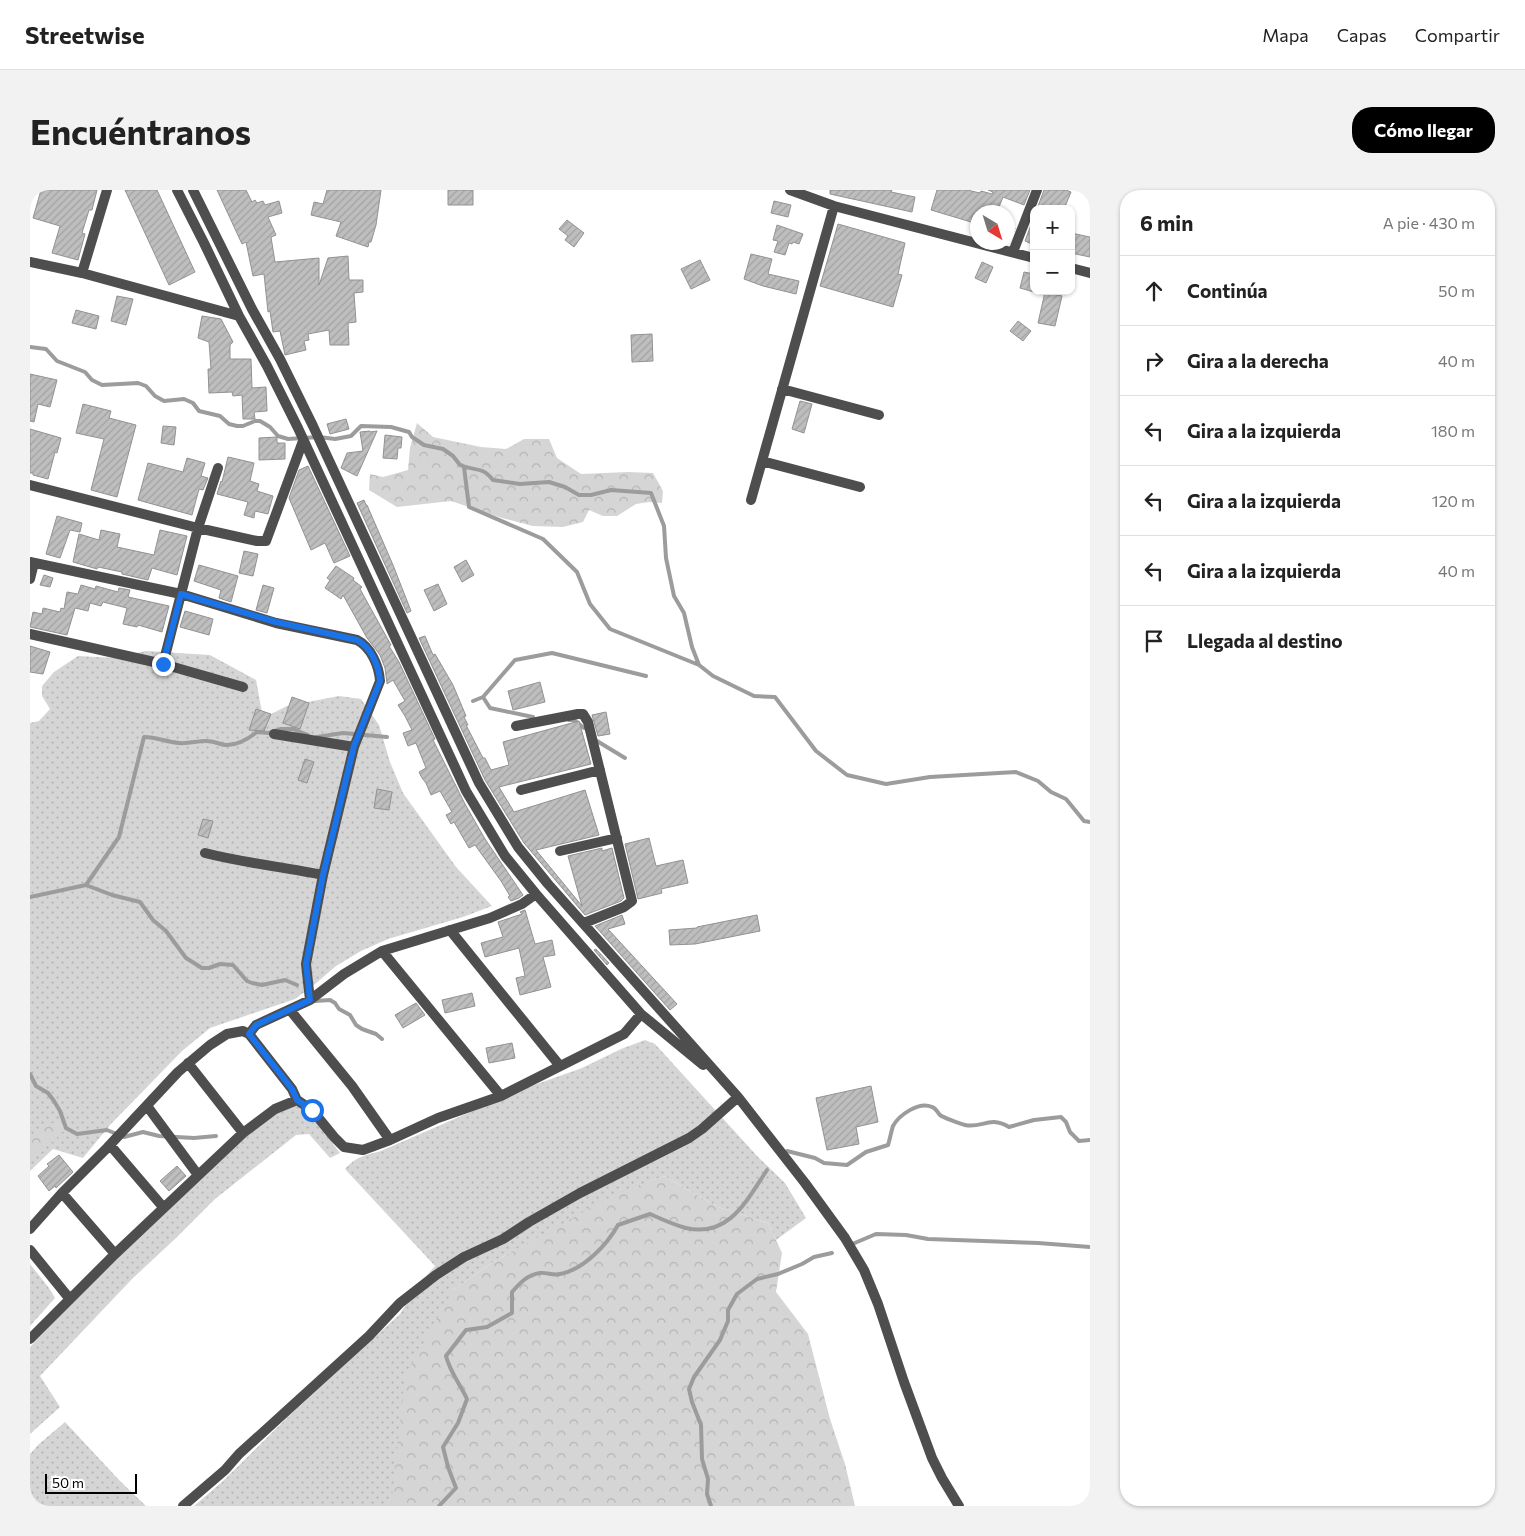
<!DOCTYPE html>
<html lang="es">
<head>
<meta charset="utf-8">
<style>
	:root { --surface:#fff; --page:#f2f2f2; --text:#222; --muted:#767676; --line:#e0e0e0; --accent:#000 }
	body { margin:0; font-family:Commissioner,sans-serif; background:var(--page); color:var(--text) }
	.controls { position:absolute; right:15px; top:15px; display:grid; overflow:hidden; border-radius:10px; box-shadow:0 1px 4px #0004 }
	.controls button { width:45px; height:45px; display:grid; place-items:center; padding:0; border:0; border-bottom:1px solid var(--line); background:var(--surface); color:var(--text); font:25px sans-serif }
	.compass { position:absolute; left:940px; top:15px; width:45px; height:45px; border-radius:50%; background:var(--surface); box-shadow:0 1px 4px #0004; rotate:142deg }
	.scale { position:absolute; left:15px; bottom:12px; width:92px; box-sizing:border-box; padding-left:5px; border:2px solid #000; border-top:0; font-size:14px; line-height:18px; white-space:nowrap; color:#000; -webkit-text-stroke:4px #fff; paint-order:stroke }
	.stop { position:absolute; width:15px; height:15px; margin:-11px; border:4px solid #1a73e8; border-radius:50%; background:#fff }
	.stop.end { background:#1a73e8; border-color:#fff; box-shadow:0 1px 5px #0008 }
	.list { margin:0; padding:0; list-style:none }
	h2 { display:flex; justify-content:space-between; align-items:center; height:65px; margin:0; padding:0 20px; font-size:21px }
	h2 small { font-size:16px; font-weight:400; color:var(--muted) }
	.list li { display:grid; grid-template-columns:32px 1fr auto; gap:15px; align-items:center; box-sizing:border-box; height:70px; padding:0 20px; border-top:1px solid var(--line) }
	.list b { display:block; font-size:19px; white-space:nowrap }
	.list em { font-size:16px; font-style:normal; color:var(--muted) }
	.icon { flex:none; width:28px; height:28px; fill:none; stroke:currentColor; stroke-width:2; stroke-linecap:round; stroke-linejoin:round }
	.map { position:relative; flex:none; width:1060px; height:1316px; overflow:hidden; border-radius:20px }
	header { display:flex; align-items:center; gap:30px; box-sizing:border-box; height:70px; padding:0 25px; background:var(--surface); border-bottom:1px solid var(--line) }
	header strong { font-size:24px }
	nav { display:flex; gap:28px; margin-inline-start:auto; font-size:18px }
	.intro { display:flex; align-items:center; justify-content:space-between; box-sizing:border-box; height:120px; padding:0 30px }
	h1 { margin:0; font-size:35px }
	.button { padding:12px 22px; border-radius:20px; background:var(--accent); color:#fff; font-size:18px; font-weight:700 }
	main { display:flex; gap:30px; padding:0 30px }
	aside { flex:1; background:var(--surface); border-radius:20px; box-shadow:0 1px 4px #0004 }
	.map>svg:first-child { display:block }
</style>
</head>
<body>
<header>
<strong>Streetwise</strong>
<nav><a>Mapa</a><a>Capas</a><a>Compartir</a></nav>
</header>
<div class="intro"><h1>Encuéntranos</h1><a class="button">Cómo llegar</a></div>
<main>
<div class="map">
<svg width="1060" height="1316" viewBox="0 0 1060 1316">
	<defs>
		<pattern id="grass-dots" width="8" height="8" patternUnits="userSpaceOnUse" patternTransform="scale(1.25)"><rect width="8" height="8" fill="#d5d5d5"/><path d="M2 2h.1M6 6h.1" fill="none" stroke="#b5b5b5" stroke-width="1.8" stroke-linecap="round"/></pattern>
		<pattern id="forest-crowns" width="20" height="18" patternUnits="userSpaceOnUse" patternTransform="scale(1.25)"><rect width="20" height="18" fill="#d5d5d5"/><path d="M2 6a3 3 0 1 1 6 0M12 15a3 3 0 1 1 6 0" fill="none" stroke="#b5b5b5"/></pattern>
		<pattern id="building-hatch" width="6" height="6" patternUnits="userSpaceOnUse" patternTransform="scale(1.25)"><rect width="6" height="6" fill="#bebebe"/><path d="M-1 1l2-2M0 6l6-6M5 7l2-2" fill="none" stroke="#a2a2a2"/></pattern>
	</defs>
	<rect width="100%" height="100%" fill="#fff"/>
	<path fill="url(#grass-dots)" d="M116,461L180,465L226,490L233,528L257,516L309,506L331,509L349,535L360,572L373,603L426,677L462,716L433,727L358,749L331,761L306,776L285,794L265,809L180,838L152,861L80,935L53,968L23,959L0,981V533L9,531L20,519L12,506V496L24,482L48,466L84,468Z
		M615,850L625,854L728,967L755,993L776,1028L746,1050L738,1033L688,1017L634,986L586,1005L465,1071L423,1100L363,1316H164L192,1292L258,1227L370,1124L385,1099L405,1076L315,979C325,967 336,965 351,961L493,899L552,878L591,859Z
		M265,916L274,917L310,963L300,968L279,944L266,945L185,1009L147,1047L102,1089L10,1186L30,1217L0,1244V1157L121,1032L226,938L245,924Z
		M0,1074L19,1098L25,1108L0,1136Z
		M35,1232L90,1291L116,1316H0V1264L9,1254Z"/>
	<path fill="url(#forest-crowns)" d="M387,233L403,247L451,257L476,259L494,249H519L527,268L551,284L598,282L623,283L633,301L632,313L619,312L606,314L587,326H573L559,320L553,332L533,337L503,336L472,328L421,311L367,317L339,300L340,284L353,287L378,280L380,258Z
		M27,932L33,941L23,952L16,954L0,967V947L19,934Z
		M634,986L688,1017L738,1033L752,1063L746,1102L778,1144L800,1229L815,1274L825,1316H361L375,1186L423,1100L465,1071L586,1004Z"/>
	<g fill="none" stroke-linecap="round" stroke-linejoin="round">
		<path stroke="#9c9c9c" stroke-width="4" d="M0,157L16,159L27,171L55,182L62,190L72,195L108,193L116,196L125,206L134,211L154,209L163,213L169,221L190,226L199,234L207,236H213L225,231H230L240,237L248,246L258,249L289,247L305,249L321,246L331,236L361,237L379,242L382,247L394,255L413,259L423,266L430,275C445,282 451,275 463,290L490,294L519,292L535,297L549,305H561L581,300L621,303L634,336L636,368L644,406L654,423L662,457L669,475L683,486L724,506L745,507L786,561L817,585L856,594L900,587L986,582L1008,591L1021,602L1036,609L1054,631L1060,632
			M434,277L439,317L513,349L547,382L560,414L580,439L669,475
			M453,507L485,470L522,463L616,486
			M443,511L453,507L460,518L503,527
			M539,530H544L554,538
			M287,547L313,543L357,547
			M567,551L595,568
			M56,695L89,647L114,547C127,547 136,552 149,553C158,554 167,551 176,551C183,551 189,554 195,555C207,556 218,549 227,542L239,543L251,539H263L278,545
			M0,707L56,695L82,705L110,712L123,730L136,741L156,768L172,778H179L190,774L203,775L217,791L222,793L232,795L255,790L267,795
			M285,811L300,810L305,813L309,819L320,825L326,835L332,839L346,844L352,849
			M0,884L6,896L18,903L24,911L30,921L36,938L47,944L77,940L94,947L113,942L129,946L164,948L186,946
			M757,961L785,968L794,973L817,975L836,962L858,955C860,949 861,942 863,936C869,925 889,911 902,917C906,918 907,922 910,925C912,927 931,934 935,935C952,939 959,925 979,937L1004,930L1031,927L1036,932L1040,942L1049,951L1060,950
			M820,1055L846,1044L876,1045L898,1049L1008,1053L1060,1057
			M409,1316L426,1298L418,1277L413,1257L428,1233L437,1209C430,1194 420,1182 416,1166L436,1140L457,1137L482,1123V1102C490,1093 497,1085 510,1083C517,1082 523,1086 530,1084C553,1080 577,1055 588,1035L620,1024C631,1029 644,1035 656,1038C699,1048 717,1010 737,980
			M681,1316L677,1304L678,1289L672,1269L671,1235L662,1212L659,1199L664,1187L690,1150L698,1131V1120L707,1104L727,1089L748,1084L772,1074L784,1067L802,1063"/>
	</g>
	<path fill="url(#building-hatch)" stroke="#929292" d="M11,0H67L62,20H59L52,43L55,44L48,70L22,63L30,36L3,28Z
		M95,0H127L165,82L139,95Z
		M187,0H216L222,12L225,10L227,13L233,11L235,15L249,11L252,23L238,27L246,45L241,47L245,72L289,68V95L298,68L318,66L319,90H333V102L324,103L326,132L318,133L319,155H300L299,140L278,144L279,150L274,151L276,160L255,165L250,141L243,142L240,121L238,122L234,84L223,86L216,52L212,54Z
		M297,0H351L346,35L341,52H339L338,57L306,46L311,32L281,25L284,12L293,14Z
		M418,0H443V15H418Z
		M800,0H862L861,2L885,7L882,22L800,4Z
		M907,0H937L950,3L951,1L962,4L963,2L958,0H1000L994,15L973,7L967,22H948V25L943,24L941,32L901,20Z
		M1014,0H1036L1041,2L1034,19H1007Z
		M744,11L761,15L758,27L741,23Z
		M1004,27V55L995,51Z
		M537,30L554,43L544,57L535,50L538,46L529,39Z
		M808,34L875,53L868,84L872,85L863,117L790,96Z
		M978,34L985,38L982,47L978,45Z
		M747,35L773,44L769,54L763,52L762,54L759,53L755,65L744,62L748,51L743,50Z
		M1041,43L1060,47V67L1041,63Z
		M721,64L742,69L738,84L769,91L766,104L733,96L714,89Z
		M670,70L680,90L661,99L651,79Z
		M952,72L963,77L956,93L945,88Z
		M994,82L1004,84V102L990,98Z
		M1015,102L1032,106L1025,136L1008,133Z
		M87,106L103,109L96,135L81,131Z
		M46,120L69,126L66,139L42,133Z
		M172,126L191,129L203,152L200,155V169H221L222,198L236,197L237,221L224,222L225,229H213L212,205L203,206L202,202L179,203L178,179H181L179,152L168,148Z
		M988,131L1001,141L993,151L980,141Z
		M622,144L623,171L602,172L601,145Z
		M0,184L27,190L20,217L8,214L4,232L0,231Z
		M770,211L782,214L774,243L762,239Z
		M53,214L81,221L79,228L106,235L87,307L61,300L74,249L46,243Z
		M316,229L319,239L300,244L297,234Z
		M133,236L146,237L144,255L131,253Z
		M0,239L31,248L27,263L25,262L18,289L3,285V283H0Z
		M340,241V242L347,241L327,286L311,278L317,263L333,261L330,242Z
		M355,245L372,247L371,258H368L367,269L353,268Z
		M247,247V253H255V269L229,270V248Z
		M198,267L224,273L220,291L229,294L227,301L243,306L238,324L225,321L224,328L214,325L218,312L187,304L191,291L192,292Z
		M157,268L175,273L171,286L178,288L173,300L169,299L162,325L108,310L118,273L153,282Z
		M278,276L320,366L304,373L295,353L281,360L259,308L269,280Z
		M334,310L336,315H337L363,375L381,421L377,423L327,313Z
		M27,326L52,333L50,342L40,340L30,368L16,364Z
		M71,340L90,344L87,357L124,365L130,340L157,346L147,385L122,378L118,390L92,384V382L68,377L67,379L43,372L49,344L69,350Z
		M214,361L228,364L223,386L209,383Z
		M436,370L444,385L432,392L424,377Z
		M169,375L208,386L201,412L189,408L191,400L164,391Z
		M306,376L324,388L323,390L332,397L330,399L361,455L359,456L369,472L405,549L403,550L435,614L455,649L493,705L489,708L481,711L478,707L480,706L471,691L445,655L439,658L424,632L421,634L416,625L422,622L410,601L401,605L396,593L392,588L389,582L396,578L386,553L378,556L373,543L382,540L375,526L368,515L375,511L363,490L357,494V493L355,478L350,465L337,448L313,405L311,409L295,398L300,390L297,388Z
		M14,385L23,388L20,397L10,395Z
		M408,394L417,414L404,421L394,400Z
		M51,395L65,399L66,396L88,402L89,398L100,400L98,407L139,416L132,442L108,435L107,437L93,434L97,418L73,412L71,416L60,413L58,421L45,418L37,445L0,437L3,422L12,424L13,418L30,422L31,418L34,419L37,402L48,404Z
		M233,395L244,398L237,423L226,420Z
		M155,421L183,429L179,445L150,437Z
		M395,446L403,465L405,464L423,495L436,526L434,527L438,535H436L453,568H455L461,580L479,575L473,552L549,531L561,574L469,597L484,622L555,600L569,645L506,660L552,716L538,666L572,658V661L582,658L594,708L591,711L555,725L494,653L455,590L389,448Z
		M0,456L20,462L13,484L0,482Z
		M510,492L515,512L483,520L478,501Z
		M262,507L279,513L270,539L253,533Z
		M226,519L241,524L234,541L219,540Z
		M576,522L580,544L568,546L562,525Z
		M275,569L284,572L277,593L268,590Z
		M347,599L362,602L359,620L344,618Z
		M173,629L183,631L178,648L168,645Z
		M619,648L626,676L653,670L658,693L631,699L632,703L608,709L595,654Z
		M495,720L505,754L522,750L525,765L513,767L521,797L490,805L486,788L495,786L489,758L455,767L451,753L473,747L468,732L492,724L490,722Z
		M592,725L595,734L578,739L647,814L640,820L565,736Z
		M727,725L730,741L665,754L640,755L639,740L667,738V737Z
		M566,759L579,773L577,775L564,760Z
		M442,803L445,816L415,823L412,810Z
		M386,813L395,825L373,838L365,825Z
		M482,853L485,868L459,873L456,858Z
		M841,896L848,932L826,937L829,954L797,960L786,908Z
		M29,965L43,982L26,998L25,996L19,1001L8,986L19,976L17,974Z
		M147,976L156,986L139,1001L130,991Z"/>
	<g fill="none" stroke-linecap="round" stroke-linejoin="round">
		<path stroke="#4e4e4e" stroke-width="10" d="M147,0L174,53L209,126L237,176L268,238L436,601L475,666L506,704L611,824L673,875
			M163,0L222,119L250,169L283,236L449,593L488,657L518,694L708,907L775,993L815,1048L834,1080L848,1114L874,1192L902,1268L912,1288L929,1316
			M760,0L804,16L1004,68
			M983,62L1007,0
			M0,72L52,83L209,126
			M1041,78L1060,83
			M52,83L77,0
			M752,199L849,225
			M732,271L830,297
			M0,295L168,338L227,351H236L273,251
			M721,310L804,16
			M0,372L151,404L246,433L327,450C341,457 349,476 350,491L324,557L293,685L276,774L280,810
			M0,389L4,373
			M0,444L133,474L213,497
			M133,474L168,338L188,278
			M486,536L548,524H553L558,532L602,711L594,717L554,733
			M244,544L324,557
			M491,600L570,580
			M530,661L587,648
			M175,663C214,673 254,677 293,685
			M420,740L530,876
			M352,761L471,906
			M260,820L322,896L360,950
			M219,844L226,835L280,810L314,784L352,761L460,728L492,714L506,704
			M158,873L213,943
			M117,916L168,985
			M80,955L133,1017
			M32,1003L85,1064
			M0,1039L32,1003L77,958L148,882L180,855L197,844L213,841L219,844L262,899L267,910
			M0,1060L39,1108
			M0,1149L85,1064L213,943L245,919L267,910L282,920L304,947L314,957L333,960L360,950L408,928L471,906L594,844L611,824
			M153,1316L195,1280L209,1264L339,1146L370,1113L406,1085L434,1067L473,1049L499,1032L550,1003L659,948L672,939L708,907"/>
	</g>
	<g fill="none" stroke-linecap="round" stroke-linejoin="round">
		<path stroke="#1a73e8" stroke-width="6" d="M133,474L151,404L246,432L327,450C341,457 349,476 350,491L324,556L293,685L276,774L280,810L226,835L219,844L262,899L267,910L282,920"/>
	</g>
</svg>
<div class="controls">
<button>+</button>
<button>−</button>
</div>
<svg class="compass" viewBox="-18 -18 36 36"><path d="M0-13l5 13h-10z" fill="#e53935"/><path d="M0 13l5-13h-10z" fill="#767676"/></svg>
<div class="scale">50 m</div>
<div class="stop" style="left:282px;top:920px"></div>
<div class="stop end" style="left:133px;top:474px"></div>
</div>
<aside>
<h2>6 min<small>A pie · 430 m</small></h2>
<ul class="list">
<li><svg class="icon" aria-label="ahead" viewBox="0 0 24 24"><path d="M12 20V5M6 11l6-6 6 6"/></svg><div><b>Continúa</b></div><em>50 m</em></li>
<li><svg class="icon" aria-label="right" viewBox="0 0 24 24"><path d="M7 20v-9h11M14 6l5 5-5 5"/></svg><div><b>Gira a la derecha</b></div><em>40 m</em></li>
<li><svg class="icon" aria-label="left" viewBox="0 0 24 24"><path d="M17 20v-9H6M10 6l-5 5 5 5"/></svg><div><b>Gira a la izquierda</b></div><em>180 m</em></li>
<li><svg class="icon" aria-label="left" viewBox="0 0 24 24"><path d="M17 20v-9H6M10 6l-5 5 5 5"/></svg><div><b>Gira a la izquierda</b></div><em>120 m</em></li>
<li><svg class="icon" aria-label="left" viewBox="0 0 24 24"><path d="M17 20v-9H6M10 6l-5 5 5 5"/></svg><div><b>Gira a la izquierda</b></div><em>40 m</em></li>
<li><svg class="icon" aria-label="arrive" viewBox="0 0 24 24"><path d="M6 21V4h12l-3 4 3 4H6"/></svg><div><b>Llegada al destino</b></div></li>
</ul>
</aside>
</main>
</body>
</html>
